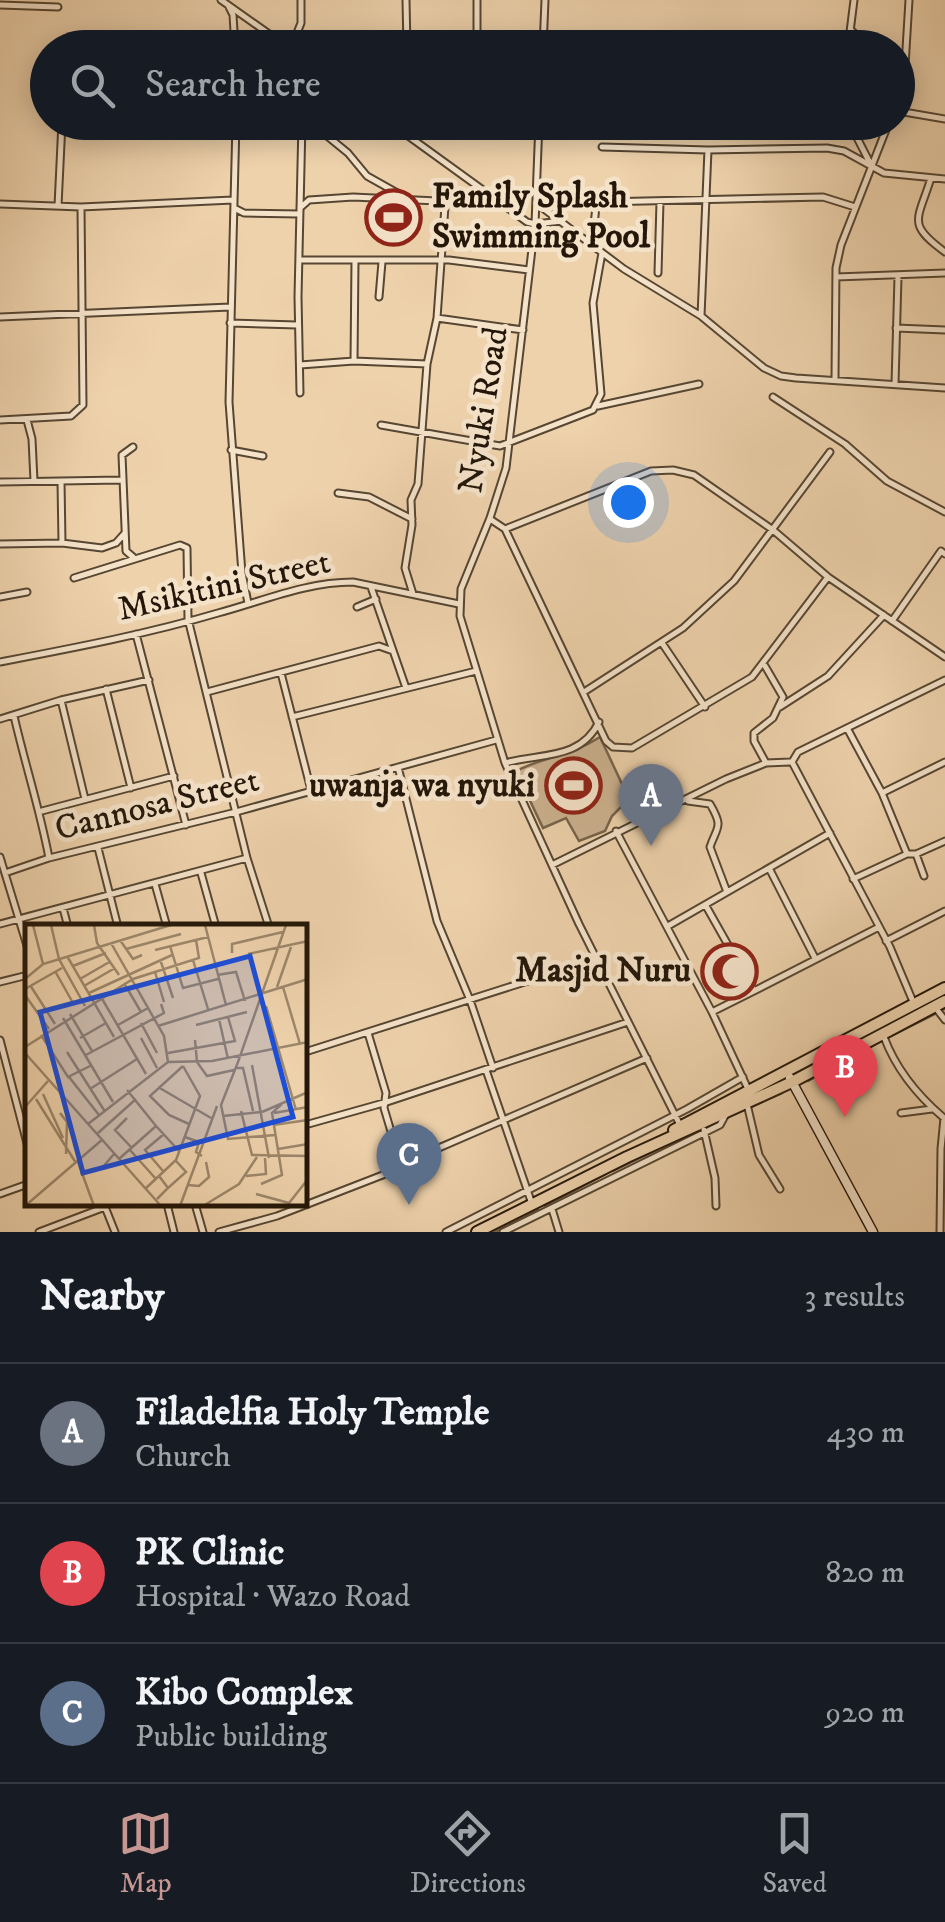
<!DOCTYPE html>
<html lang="en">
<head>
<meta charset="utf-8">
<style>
	:root { --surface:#171b24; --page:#20242c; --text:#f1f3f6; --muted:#9ea1a6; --line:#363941; --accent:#c59692 }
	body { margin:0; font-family:"IM FELL DW Pica",serif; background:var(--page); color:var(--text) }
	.you { position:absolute; left:628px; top:502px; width:35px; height:35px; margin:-25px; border:8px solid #fff; border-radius:50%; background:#1a73e8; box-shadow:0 0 0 15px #1a73e833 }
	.badge { display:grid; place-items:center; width:65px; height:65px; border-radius:50%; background:var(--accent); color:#fff; font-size:32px; font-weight:700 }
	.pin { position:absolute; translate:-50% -82px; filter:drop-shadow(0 2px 5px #0008) }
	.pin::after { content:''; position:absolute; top:52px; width:35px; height:30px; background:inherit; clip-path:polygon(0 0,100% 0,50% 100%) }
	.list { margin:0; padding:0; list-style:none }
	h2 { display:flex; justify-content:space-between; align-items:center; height:130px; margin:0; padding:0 40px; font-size:42px }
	h2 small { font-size:32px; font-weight:400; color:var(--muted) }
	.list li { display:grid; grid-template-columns:65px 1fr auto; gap:30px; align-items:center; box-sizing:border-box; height:140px; padding:0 40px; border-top:2px solid var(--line) }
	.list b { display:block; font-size:38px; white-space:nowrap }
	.list p { margin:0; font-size:32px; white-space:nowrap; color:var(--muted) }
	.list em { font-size:32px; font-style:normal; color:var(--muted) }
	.icon { flex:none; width:55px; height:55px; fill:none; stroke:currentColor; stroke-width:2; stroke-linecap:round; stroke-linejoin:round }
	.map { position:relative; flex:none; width:945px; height:1232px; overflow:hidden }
	.search { position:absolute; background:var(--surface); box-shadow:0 5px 25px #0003; left:30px; right:30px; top:30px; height:110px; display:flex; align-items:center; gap:25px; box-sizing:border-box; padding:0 35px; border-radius:55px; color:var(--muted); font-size:38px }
	.sheet { height:550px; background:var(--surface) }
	nav { display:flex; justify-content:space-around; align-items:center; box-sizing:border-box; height:140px; border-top:2px solid var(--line); background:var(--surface); font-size:28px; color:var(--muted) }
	nav a { display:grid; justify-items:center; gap:5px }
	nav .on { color:var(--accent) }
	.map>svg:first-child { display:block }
</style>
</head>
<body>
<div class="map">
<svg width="945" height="1232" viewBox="0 0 945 1232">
	<rect width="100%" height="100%" fill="#eed2ac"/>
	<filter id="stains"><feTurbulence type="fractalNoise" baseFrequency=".002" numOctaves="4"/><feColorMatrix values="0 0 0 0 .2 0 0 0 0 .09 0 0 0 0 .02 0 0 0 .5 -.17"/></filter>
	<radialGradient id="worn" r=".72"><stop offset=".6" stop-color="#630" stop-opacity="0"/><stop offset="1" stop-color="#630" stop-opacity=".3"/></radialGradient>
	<path fill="#ccb290" stroke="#78644c" stroke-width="2.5" d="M600,737L629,799L612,816L605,831L579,841L566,818L543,828L516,771C546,756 571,756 600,737Z"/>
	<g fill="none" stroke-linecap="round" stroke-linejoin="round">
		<path stroke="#74614a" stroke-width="2.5" d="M941,1010L945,1009
			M887,1038L937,1013
			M808,1081L883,1040
			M751,1107L782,1093
			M613,1171L679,1139
			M545,1206L606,1174
			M495,1232L538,1210"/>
		<defs>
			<path id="minor" d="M221,0L289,48
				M406,0L407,48
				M477,0V48
				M0,5L58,7
				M229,7L233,15L235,48
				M851,30L871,48
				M170,35L194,48
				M291,48L301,23V0
				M543,48L545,0
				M848,48L854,0
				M898,94L905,66L909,0
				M898,111L945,119
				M236,122L229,402L242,573L248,603
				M310,122L348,153L367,176L408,199
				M389,122L527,222L535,224L562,221
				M539,122L535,224L506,468L490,518L461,589L460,616L505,763L579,924L681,1127
				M849,122L871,165
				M602,147L708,150L827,148L844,151L884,173L945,179
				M931,178C918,220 906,224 945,252
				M536,203L624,269L701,316L764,368L781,376L796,378L945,388
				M0,204L81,207L233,200
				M58,206L62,122
				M234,208L244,213L299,214
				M300,208L309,200L353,197L437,201L445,206L437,318L427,364L418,484L411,500L412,525L405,568L413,594
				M592,245L596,206L601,202L823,197L855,207
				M300,260H449L529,270
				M658,273L660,202
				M836,277L945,273
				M379,297L382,262
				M701,316L708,150
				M0,317L230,307
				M437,318L523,330
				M230,323L297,325
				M896,328L945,330
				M354,361L355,260
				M300,365L354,361L427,364
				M835,379L836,268L841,245L889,122
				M895,384L898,277
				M300,393L298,297L302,122
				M773,397L845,444L887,481L945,512
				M598,406L699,384
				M0,420L71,416L83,405L81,207
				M27,420L32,439L34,481
				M381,425L500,446L593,410L601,394L593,303L602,253
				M133,447L122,455L126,551L133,557
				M231,450L263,456
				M61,481L62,543
				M0,482L121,480
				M338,493L369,497L412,519
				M490,519L505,529L606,741L613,747L632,748L752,677L828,577
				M505,529L651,471L673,470L694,475L773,530L828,577L945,657
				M0,544L62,543L102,548L116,543L125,533
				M74,578L180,545L187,548L188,619L247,858L269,927
				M371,587L406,688
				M0,597L27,592
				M357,607L376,599
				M892,621L941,551L945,554
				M136,634L186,825
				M662,643L705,707
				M0,662C73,648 147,634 218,613C263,601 306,582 353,582L459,604
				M765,666L783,697L773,718L754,733V741L766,763
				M281,673L311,790
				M106,689L131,788
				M207,692L379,646L393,651
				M584,692L683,628L734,581L830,452
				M61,700L85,799
				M780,707L828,676L884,615
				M14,716C25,764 40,810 49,858
				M292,717L476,671
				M0,719L61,700L149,680
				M847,728L882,793L907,854H916L945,841
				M505,763C539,753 580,761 599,722
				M398,767L437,921L470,1000L493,1068
				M882,793L945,762
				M688,801L710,804C724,828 717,826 710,847L727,892
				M42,811L174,776
				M616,831L712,1012L748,1089
				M98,848L118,927
				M916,854L924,876
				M0,857L28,949
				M552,865L726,779L766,763L790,762
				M770,870L815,958
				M5,873L49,858L236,812L496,740
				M201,873L216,927
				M853,879L907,854
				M155,884L167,927
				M706,906L754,991L879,927
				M63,908L68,927
				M0,924L247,858
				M668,926L830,833
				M886,941L945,911
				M0,982L28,975
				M914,1004L890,947L792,762L798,752L945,680
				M935,1007L945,1020
				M712,1012L754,991
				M884,1037C896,1069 918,1096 944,1118L941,1149L940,1232
				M0,1040L28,1147
				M305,1052L597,959
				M486,1070L532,1204
				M747,1104L759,1155L780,1189
				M901,1113L932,1109
				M305,1125L387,1102L628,1022
				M704,1130L715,1178L716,1206
				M397,1166L647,1058
				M0,1194L28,1184
				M167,1204L174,1232
				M195,1204L203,1232
				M105,1207L115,1232
				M552,1209L559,1232
				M39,1232L105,1207
				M219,1232L277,1216L393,1171L398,1155L384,1108L386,1093L368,1033
				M446,1232L687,1109L743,1077
				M503,1232L720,1125L726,1114"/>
			<path id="secondary" d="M790,1078L873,1232"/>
			<path id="trunk" d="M674,1130L945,988
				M477,1232L627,1157L792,1082L945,1001"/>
		</defs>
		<use href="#minor" stroke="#564632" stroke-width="9"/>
		<use href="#secondary" stroke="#241709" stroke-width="11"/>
		<use href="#trunk" stroke="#241709" stroke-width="14"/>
		<use href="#minor" stroke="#f4e2c9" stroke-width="5"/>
		<use href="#secondary" stroke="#f4e2c9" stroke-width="8"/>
		<use href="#trunk" stroke="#eed2ac" stroke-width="10"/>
	</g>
	<defs>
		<symbol id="stadium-ring" viewBox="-11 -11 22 22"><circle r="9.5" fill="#f4e2c9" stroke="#8f2418" stroke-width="1.5"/><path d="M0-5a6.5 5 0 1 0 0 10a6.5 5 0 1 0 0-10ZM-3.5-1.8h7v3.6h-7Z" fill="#8f2418"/></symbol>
		<symbol id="mosque-ring" viewBox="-11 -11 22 22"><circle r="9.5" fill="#f4e2c9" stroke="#8f2418" stroke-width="1.5"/><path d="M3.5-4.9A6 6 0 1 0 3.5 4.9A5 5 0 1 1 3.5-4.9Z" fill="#8f2418"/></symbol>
	</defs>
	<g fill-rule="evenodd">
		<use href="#stadium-ring" x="362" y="186" width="63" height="63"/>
		<use href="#stadium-ring" x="542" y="754" width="63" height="63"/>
		<use href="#mosque-ring" x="698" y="940" width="63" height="63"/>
	</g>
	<g text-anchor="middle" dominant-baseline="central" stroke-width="9" stroke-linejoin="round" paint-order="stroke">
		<g font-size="35" font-weight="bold" fill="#241709" stroke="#f4e2c9" text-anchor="end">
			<text x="432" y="197" text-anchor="start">Family Splash<tspan x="432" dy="40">Swimming Pool</tspan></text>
			<text x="535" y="786">uwanja wa nyuki</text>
			<text x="691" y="971">Masjid Nuru</text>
		</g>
		<g font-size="35" fill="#241709" stroke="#f4e2c9">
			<text transform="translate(484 410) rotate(-81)">Nyuki Road</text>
			<text transform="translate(224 586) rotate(-13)">Msikitini Street</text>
			<text transform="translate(157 805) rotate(-14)">Cannosa Street</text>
		</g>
	</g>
	<g transform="translate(25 924)">
		<rect width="282" height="282" fill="#eed2ac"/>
		<path fill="none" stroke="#9d876b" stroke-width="2.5" d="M8,1L18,40M26,1L34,35L60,82M69,1L72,19L94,51M180,1L201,81M95,16L108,35L117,31M86,19L139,112L143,138M145,22L158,64L193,55M101,25L156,10M130,26L183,13M207,29V20L258,8M223,30L283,17M42,32L89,113M135,35L148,74M168,36L183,85M48,42L81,29M30,47L48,79M130,48L139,78M192,51L211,48L220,77M0,55L18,40L146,1M55,55L86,37M99,59L116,88M5,61L30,100M59,62L90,44M252,63L266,23M258,63L275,120M0,65L37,44M64,69L147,31M0,71L24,105M76,73L121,150M241,82L271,186M45,90L67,127M38,94L88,178M194,95L203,135M116,99L132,129M93,101L123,84M171,101L222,88M133,102L283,55M16,111L43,153L65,142M55,114L81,99M116,114L132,144M170,116L172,138L182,152L209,146M0,123L108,55L174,34L171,16M42,128L79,186M0,129L136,282M143,129L210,117L203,93M59,132L139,89L136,80M213,138L261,1M213,138L196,181L203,215L250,211M227,141L244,234M158,142L125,172L144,191L164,200M211,144H218L228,187M44,153L74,191M133,163L186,194M65,165L112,135M102,166L131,202M18,170L38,214M11,175L51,239M0,183L23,157M216,187L227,231L283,232M237,188L283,168M35,189L42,198L41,230M249,189L283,183M198,192L236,188M102,194L90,206L107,224M63,200L143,138L187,137L283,118M248,201L283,196M73,209L111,175M160,213L174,218L171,228L177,232M253,225L283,220M105,226L131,255M95,234L131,202L154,227M53,238L69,282M138,247L120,226L139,210M55,249L77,244L89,230M221,252L241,250L240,234M236,260L257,251L247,189L259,178M162,261L174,262L184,253L181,238M143,264L161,248L151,237M120,265L151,236L175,172L158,142M231,270L264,279L283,255M132,275L143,264L134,252M0,282L78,215M155,282L192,182M178,282L214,260L232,233"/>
		<path fill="#1d4ed8" fill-opacity="0.15" stroke="#1d4ed8" stroke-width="5" d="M225,32L268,193L58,249L15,88Z"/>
		<rect width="282" height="282" fill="none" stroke="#241709" stroke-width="5"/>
	</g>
	<rect width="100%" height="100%" filter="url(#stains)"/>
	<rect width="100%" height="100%" fill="url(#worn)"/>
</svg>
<div class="you"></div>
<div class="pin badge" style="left:651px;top:846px;background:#6b7280">A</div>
<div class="pin badge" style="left:845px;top:1117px;background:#e0444e">B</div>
<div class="pin badge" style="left:409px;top:1205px;background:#5c6f8a">C</div>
<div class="search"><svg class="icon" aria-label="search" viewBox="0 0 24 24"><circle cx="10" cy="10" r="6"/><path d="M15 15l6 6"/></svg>Search here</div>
</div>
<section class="sheet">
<h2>Nearby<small>3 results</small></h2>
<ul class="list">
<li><span class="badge" style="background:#6b7280">A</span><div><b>Filadelfia Holy Temple</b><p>Church</p></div><em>430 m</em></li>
<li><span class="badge" style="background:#e0444e">B</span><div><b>PK Clinic</b><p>Hospital · Wazo Road</p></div><em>820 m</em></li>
<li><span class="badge" style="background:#5c6f8a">C</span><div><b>Kibo Complex</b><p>Public building</p></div><em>920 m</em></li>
</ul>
</section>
<nav>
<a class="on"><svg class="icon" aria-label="map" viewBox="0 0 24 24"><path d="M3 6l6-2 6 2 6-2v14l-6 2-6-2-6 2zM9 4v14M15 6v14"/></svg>Map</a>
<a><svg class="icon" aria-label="directions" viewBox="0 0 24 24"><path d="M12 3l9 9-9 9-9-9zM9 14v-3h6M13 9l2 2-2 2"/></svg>Directions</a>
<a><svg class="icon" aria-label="saved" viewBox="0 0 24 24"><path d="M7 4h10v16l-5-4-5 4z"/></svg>Saved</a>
</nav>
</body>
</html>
